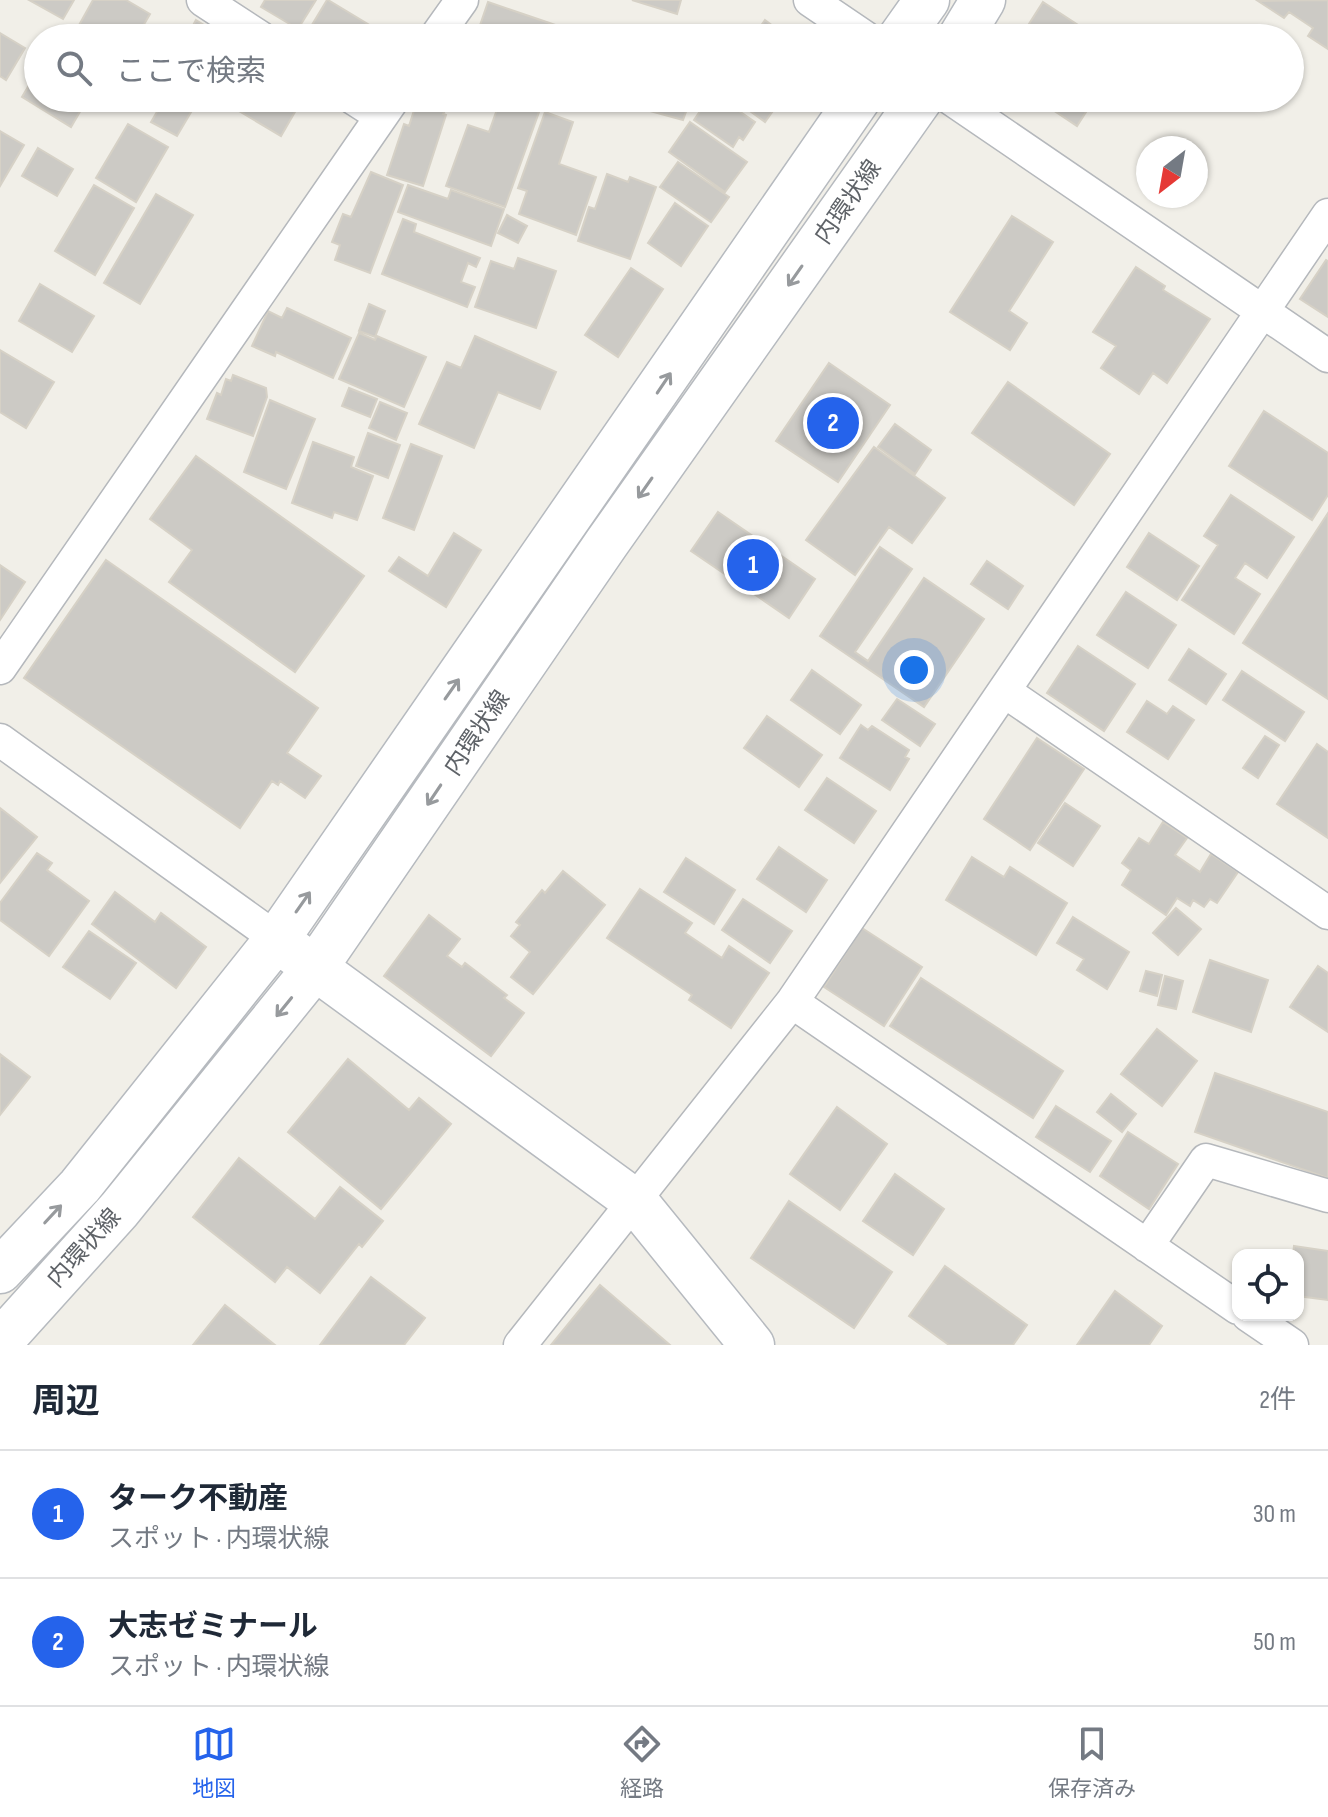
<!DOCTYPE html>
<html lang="ja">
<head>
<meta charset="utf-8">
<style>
	:root { --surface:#fff; --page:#f6f6f7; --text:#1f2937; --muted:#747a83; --line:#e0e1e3; --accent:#2563eb }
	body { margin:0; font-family:"Sofia Sans Condensed","Noto Sans JP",sans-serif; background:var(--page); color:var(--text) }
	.controls { position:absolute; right:24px; bottom:24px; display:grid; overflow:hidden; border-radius:16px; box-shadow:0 2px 6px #0004 }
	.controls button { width:72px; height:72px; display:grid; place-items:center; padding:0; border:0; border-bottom:2px solid var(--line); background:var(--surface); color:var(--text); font:40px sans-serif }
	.compass { position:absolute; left:1136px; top:136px; width:72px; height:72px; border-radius:50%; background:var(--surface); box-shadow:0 2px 6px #0004; rotate:211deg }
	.you { position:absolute; left:914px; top:670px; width:28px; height:28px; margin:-20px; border:6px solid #fff; border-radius:50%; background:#1a73e8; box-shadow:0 0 0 12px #1a73e833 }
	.badge { display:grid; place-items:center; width:52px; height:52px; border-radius:50%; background:var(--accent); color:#fff; font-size:26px; font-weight:700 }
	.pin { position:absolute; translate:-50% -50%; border:4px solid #fff; box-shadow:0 2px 8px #0006 }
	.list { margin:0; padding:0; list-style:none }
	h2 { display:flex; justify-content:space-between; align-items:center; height:104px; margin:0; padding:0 32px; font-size:34px }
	h2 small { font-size:26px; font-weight:400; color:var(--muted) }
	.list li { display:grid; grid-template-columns:52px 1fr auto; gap:24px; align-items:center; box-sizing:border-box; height:128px; padding:0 32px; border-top:2px solid var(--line) }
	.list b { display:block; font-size:30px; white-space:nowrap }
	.list p { margin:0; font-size:26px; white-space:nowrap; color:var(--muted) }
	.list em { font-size:26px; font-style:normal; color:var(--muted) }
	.icon { flex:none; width:44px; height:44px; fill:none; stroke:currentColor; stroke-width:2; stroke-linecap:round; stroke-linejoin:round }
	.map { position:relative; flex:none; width:1328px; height:1345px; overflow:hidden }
	.search { position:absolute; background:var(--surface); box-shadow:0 2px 6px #0004; left:24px; right:24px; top:24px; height:88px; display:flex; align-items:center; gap:20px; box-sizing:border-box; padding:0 28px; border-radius:44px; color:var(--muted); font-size:30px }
	.sheet { height:360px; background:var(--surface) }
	nav { display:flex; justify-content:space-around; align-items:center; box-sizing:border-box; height:112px; border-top:2px solid var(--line); background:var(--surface); font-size:22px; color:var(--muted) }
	nav a { display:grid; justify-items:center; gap:4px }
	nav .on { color:var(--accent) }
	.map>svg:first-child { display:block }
</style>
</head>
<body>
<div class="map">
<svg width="1328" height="1345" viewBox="0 0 1328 1345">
	<rect width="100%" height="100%" fill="#f1efe8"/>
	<path fill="#cccac5" stroke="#d6d1c6" stroke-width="2" d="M29,0H74L63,19Z
		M93,0H126L150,14L136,38H96L78,27Z
		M265,0H316L298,29L261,7Z
		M327,0H328L391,38H304Z
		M632,0H681L677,14Z
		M1328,0V49L1308,36L1313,28L1289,12L1284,18L1258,1Z
		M488,2L570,30L568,38H464L468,27L478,31Z
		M1043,2L1098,38H1020Z
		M196,20L225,38H186Z
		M765,20L789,38H752Z
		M0,33L25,48L6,80L0,76Z
		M38,70V98H88L71,127L22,97Z
		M165,98H179L194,107L177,136L151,122Z
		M217,98H303L281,136Z
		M501,98L539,112L505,207L446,186L468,125L489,132Z
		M691,98L683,120L606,99V98Z
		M709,98H720L755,122L743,140L739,137L733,147L694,120Z
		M732,98H782L765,122Z
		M1035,98H1095L1077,126Z
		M425,102L446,109L443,114L446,115L423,186L387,175L404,124L409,126L416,104L424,107Z
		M545,112L573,122L559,164L596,177L576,235L519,214L527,191L518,188Z
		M690,122L747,162L725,192L669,152Z
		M128,124L168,147L136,202L96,178Z
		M0,131L24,145L0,186Z
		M38,148L73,169L57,196L22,176Z
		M678,162L729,197L711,222L660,187Z
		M371,172L403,185L370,273L335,260L340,245L332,242L343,214L351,217Z
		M607,174L628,182L630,177L656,187L630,259L578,241L589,207L595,209Z
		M94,185L134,208L95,275L55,251Z
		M408,185L448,199L451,190L504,209L491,246L398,212Z
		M156,194L193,215L140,304L104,283Z
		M675,203L708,226L681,266L648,243Z
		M507,215L527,226L518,243L498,233Z
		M1012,216L1053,242L1009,311L1027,323L1010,350L950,312Z
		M403,219L416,224L414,232L480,258L476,267L468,263L461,282L475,287L467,307L382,274Z
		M518,258L556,271L536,328L475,307L491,261L514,269Z
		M1326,260L1328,261V317L1300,299Z
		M1136,267L1165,286L1163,290L1210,319L1167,383L1153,373L1139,394L1101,368L1116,346L1093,332Z
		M631,268L663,289L618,357L585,335Z
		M40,284L94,316L72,352L19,321Z
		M369,304L385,311L375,337L359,331Z
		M287,308L351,338L333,378L276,352L275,356L252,346L268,311L282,318Z
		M359,333L375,340L377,336L426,357L404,407L339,379Z
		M475,336L556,372L540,409L498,392L474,448L419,424L447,362L461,368Z
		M0,350L54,382L26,428L0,412Z
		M829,363L890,405L838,482L776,441Z
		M233,375L266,388L267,397L253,436L207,419L217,393L221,395L226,379L231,381Z
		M1008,382L1110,454L1074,505L972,433Z
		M349,388L377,399L370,417L342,406Z
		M270,400L315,419L286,489L244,472Z
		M380,402L407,413L396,440L369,428Z
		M1264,411L1328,453V495L1312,520L1229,466Z
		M895,424L931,450L915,474L878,447Z
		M368,433L400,445L388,478L356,466Z
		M313,442L354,457L351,467L373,476L357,520L334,512L332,518L292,503Z
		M411,444L442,456L414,530L383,518Z
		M874,447L945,498L912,543L889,527L855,575L806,540Z
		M196,456L364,576L295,672L169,582L192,550L150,519Z
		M1231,495L1294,537L1267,578L1245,563L1235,578L1260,594L1234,634L1182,600L1218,545L1204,536Z
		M718,512L815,579L789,618L691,551Z
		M1328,513V699L1243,643Z
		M454,533L481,550L446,607L389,571L399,557L428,576Z
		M1149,533L1199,566L1177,600L1127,567Z
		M880,547L912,569L855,652L868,661L924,578L984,619L924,707L820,636Z
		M106,560L318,708L287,753L321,776L305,798L280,781L278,785L272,781L240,828L24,678Z
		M987,561L1023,586L1008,609L971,584Z
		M0,565L25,582L0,620Z
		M1126,592L1176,625L1148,668L1097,635Z
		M1078,646L1135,684L1104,731L1047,693Z
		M1189,649L1226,674L1206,704L1169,680Z
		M812,670L861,705L840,734L791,700Z
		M1242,671L1304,712L1285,741L1223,700Z
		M897,699L935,724L920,746L882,720Z
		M1147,701L1167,714L1173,706L1194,720L1168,759L1127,732Z
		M767,716L822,755L799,787L744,748Z
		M861,725L868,730L872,726L909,750L905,757L909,759L890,790L840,758Z
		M1265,736L1279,745L1258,778L1243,768Z
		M1037,738L1084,769L1030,850L984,819Z
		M1317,744L1328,752V838L1277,804Z
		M827,778L876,811L854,843L805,810Z
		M1065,803L1100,826L1073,866L1038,843Z
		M0,808L37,837L0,883Z
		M1163,822L1187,838L1175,855L1200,872L1211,854L1238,872L1217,903L1210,899L1204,907L1193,900L1190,906L1177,898L1166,915L1122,885L1131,870L1122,863L1139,838L1149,844Z
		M779,847L827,880L806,912L757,879Z
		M37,853L52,863L47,870L89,901L49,956L0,920V903Z
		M972,857L1004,877L1010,867L1067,903L1036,955L946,900Z
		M686,858L735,890L714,924L664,892Z
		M563,871L605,905L533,994L511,977L530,952L511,936L520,925L516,922L542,890L545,893Z
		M640,889L692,923L685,933L722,958L729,946L769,973L731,1028L689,1000L692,995L607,938Z
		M115,892L155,922L161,913L206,947L176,988L92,924Z
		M743,899L792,931L770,963L722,930Z
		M1176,908L1201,929L1178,955L1153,933Z
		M429,915L460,939L447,956L462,967L465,963L507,995L504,998L524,1013L491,1056L384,976Z
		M1073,917L1129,952L1107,989L1077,970L1084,959L1057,943Z
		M862,928L922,967L884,1026L824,987Z
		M89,931L136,963L110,999L63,967Z
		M1210,960L1268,980L1251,1032L1193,1012Z
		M1318,966L1328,973V1032L1290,1007Z
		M1146,971L1162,975L1157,996L1140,991Z
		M1165,976L1183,981L1176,1009L1158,1005Z
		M921,978L1063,1071L1033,1118L890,1026Z
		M1157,1029L1197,1061L1162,1106L1121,1074Z
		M0,1054L30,1077L0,1115Z
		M348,1059L409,1110L419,1098L451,1124L381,1209L288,1132Z
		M1215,1073L1328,1112V1178L1195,1132Z
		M1111,1094L1136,1114L1122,1132L1097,1112Z
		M1056,1106L1111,1141L1090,1172L1036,1137Z
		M837,1107L887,1144L840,1210L790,1174Z
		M1128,1132L1178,1164L1149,1209L1100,1176Z
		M239,1158L315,1219L340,1187L383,1221L362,1247L359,1244L320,1293L287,1267L275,1282L193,1217Z
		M895,1174L944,1209L913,1255L863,1221Z
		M789,1201L892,1272L854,1328L751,1258Z
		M1294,1246L1328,1251V1300L1298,1296V1255H1293Z
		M945,1266L1027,1325L1013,1345H949L909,1316Z
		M371,1277L425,1318L404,1345H320Z
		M600,1285L670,1345H551Z
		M1115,1291L1162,1326L1149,1345H1077Z
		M225,1305L275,1345H193Z"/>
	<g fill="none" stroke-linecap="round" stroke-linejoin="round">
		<defs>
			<path id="street" d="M203,0L261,38
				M810,0L866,38
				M435,38L462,0
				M353,98L381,116
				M950,98L1328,356
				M0,668L394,98
				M1004,691L1328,913
				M0,740L277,939
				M792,1002L1238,1308
				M1147,1246L1206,1160L1328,1196
				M1248,1315L1292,1345
				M520,1345L792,1002L1328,215"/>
			<path id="secondary" d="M900,38L927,0
				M960,38L983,0
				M292,951L636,1202L752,1345
				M0,1271L80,1186L277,939L859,98
				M0,1342L119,1210L315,968L606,544L921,98"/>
		</defs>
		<use href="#street" stroke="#b5b8bc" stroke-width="35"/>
		<use href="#secondary" stroke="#b6babf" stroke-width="47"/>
		<use href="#street" stroke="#fff" stroke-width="32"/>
		<use href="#secondary" stroke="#fff" stroke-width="44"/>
	</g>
	<defs><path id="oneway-shaft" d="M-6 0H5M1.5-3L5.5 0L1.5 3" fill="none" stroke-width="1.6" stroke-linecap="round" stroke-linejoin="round" transform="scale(2)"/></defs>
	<g stroke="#979a9d">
		<use href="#oneway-shaft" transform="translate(795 276) rotate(125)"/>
		<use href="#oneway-shaft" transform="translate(664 383) rotate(-56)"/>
		<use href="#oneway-shaft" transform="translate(645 488) rotate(125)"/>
		<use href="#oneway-shaft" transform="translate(452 689) rotate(-55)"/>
		<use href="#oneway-shaft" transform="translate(434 795) rotate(124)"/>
		<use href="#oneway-shaft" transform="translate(303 902) rotate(-55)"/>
		<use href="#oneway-shaft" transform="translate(284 1007) rotate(129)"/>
		<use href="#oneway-shaft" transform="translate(53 1214) rotate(-47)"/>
	</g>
	<g text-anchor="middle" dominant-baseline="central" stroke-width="6" stroke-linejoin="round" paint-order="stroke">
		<g font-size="24" fill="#5f6368" stroke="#fff">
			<text transform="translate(848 202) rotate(-55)">内環状線</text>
			<text transform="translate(477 733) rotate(-56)">内環状線</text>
			<text transform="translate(84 1248) rotate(-48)">内環状線</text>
		</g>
	</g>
</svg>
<div class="controls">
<button><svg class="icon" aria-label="locate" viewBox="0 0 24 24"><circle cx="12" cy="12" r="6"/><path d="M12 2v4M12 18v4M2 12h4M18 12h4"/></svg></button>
</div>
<svg class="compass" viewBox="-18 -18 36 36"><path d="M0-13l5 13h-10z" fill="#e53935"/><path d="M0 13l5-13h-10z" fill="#747a83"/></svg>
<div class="you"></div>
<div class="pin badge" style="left:753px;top:565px">1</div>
<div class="pin badge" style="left:833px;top:423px">2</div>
<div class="search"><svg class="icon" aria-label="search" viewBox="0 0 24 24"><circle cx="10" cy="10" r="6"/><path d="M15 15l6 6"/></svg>ここで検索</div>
</div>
<section class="sheet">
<h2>周辺<small>2件</small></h2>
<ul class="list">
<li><span class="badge">1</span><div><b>ターク不動産</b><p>スポット · 内環状線</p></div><em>30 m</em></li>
<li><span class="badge">2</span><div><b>大志ゼミナール</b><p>スポット · 内環状線</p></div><em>50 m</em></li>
</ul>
</section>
<nav>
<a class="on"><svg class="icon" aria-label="map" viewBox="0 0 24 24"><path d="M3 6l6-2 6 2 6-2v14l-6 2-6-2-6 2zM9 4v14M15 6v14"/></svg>地図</a>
<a><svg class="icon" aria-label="directions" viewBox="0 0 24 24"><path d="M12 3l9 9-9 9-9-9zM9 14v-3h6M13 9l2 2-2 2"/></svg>経路</a>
<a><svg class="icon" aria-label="saved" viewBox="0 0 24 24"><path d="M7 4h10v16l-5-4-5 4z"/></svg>保存済み</a>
</nav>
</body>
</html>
